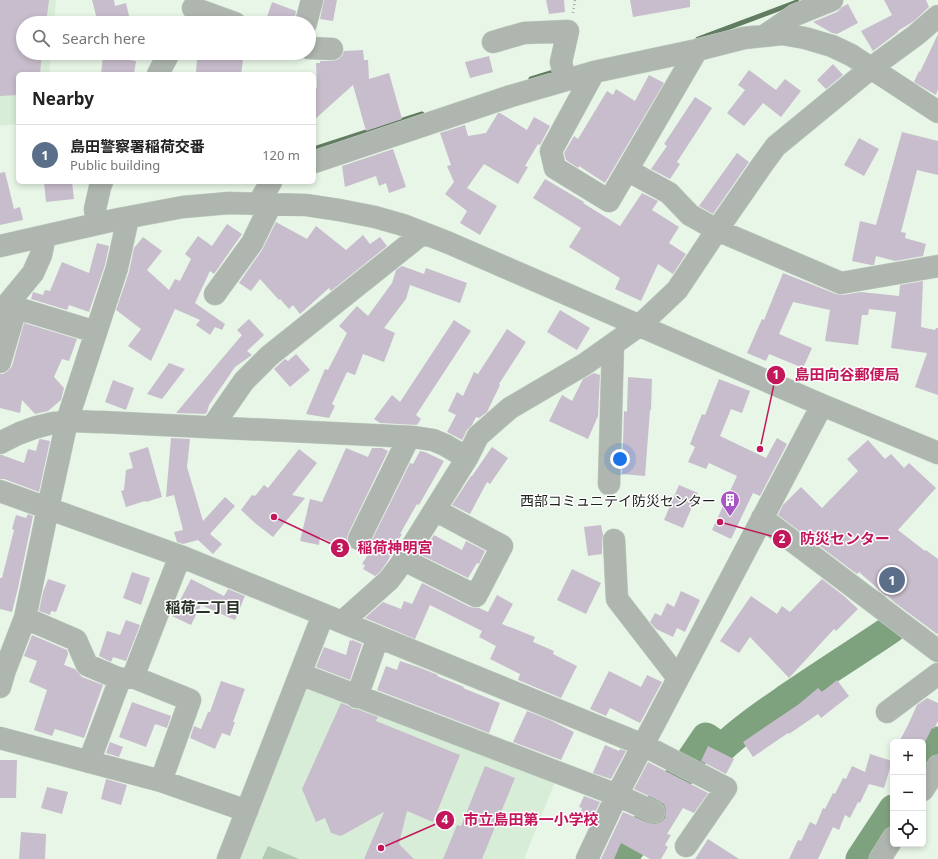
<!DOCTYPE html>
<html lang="en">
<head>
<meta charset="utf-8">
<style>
	:root { --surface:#fff; --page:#f2f2f2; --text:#222; --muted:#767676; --line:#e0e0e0; --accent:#d93025 }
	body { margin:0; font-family:"Noto Sans","Noto Sans JP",sans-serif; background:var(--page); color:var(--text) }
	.controls { position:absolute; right:12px; bottom:12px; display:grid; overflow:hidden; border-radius:6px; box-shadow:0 2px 6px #0003 }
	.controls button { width:36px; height:36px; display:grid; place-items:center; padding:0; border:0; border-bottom:1px solid var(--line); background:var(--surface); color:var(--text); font:20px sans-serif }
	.you { position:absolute; left:620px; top:459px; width:14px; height:14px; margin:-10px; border:3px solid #fff; border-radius:50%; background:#1a73e8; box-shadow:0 0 0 6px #1a73e833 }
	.badge { display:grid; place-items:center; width:26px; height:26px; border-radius:50%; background:var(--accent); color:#fff; font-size:13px; font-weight:700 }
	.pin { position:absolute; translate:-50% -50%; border:2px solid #fff; box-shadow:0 1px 4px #0006 }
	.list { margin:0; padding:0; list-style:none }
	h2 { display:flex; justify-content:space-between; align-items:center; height:52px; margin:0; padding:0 16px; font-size:17px }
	h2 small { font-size:13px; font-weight:400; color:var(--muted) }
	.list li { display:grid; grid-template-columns:26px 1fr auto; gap:12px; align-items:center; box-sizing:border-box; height:60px; padding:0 16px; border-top:1px solid var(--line) }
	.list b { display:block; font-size:15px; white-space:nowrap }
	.list p { margin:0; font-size:13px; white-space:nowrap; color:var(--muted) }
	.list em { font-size:13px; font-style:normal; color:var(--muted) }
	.icon { flex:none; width:22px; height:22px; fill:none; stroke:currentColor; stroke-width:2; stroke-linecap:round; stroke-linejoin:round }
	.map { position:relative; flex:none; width:938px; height:859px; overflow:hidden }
	.search { position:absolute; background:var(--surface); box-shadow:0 2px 6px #0003; left:16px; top:16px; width:300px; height:44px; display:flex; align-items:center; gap:10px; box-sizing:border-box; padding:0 14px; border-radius:22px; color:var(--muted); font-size:15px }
	.panel { position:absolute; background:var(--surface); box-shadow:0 2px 6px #0003; left:16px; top:72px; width:300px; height:112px; border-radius:6px }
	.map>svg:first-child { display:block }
</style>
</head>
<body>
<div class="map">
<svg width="938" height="859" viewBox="0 0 938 859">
	<rect width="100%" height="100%" fill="#e7f6e7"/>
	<path fill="#d8edd8" d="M0,0H56L54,23H23V53H51L49,74H18V124L0,126Z
		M305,679L557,777L524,859H236Z"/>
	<path fill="#b2cab1" d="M268,846L299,859H262Z"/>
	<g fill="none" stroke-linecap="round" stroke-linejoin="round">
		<path stroke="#627c61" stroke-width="5" d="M698,39L797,2
			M531,79L557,71
			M314,149L422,114"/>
		<path stroke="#7fa27e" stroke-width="29" d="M923,764L938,741
			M623,859L706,737L722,748C742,729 764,714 787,698C822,674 857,652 891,629
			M860,859L893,809"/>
	</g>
	<path fill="#c8bdcc" d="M0,0H49L46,23H23V53H42L40,74H18V95L0,96Z
		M92,0H114L115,6L126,3L130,20L118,23H98Z
		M324,0H337L333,21L320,19Z
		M546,0H564L565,12L549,14Z
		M630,0H690V7L633,17Z
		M884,0H926L929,7L914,21L898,31V32L873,51L861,31L892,15Z
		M272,2L296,11L294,23H265Z
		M848,4L858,23L837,34L832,33L813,22L837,12L842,7Z
		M938,34V89L936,95L914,82L919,71L920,72Z
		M363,50L364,60H368L369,79L389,73L402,119L366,131L353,85L314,120V90L317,87L316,63H320V61H331L337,60L342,56L344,51Z
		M206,53H244L241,74H208V73L196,72L197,60H199L200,56H206Z
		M103,56L136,61L134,74H101Z
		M489,56L493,72L470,78L465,62Z
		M833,64L843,75L826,89L817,80Z
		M749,70L776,90L785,79L801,91L781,117L763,103L744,126L727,113L745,90L738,85Z
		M649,75L664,83L605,183L579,166L578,168L566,160L564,153L570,143L574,136L578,139L607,91L613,95L616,89L635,101Z
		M695,97L712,108L677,162L680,164L670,179L651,169L667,146L664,144Z
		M498,113H500L527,130L534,117L550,126L540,145L538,144L525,166L528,167L518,184L484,164L467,188L497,206L480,235L460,223L467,211L445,194L454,182L447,166L451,165L440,133L465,125L468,136L486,133Z
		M902,132L938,141V175L917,170L901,232L906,233L905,238L926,244L923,256L895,261L876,256L874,265H871L852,261L860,221L876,225Z
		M859,138L879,149L864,176L844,165Z
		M393,149L406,187L389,193L386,183L379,186L376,176L345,187L342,166Z
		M737,153L749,162L713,214L699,206Z
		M5,172L14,209L20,207L23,220L0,225V173Z
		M545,179L584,202L583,203L620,226L642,193L658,201L652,210L679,227L669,243L686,254L673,274L658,264L641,301L615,289L620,278L569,247L581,228L533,198Z
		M44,182H72L74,199L46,202Z
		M276,222L307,239L316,226L346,250L363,235L370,244L380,237L387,246L331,291L329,288L300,314L293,305L289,309L280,299L279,300L260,279L251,291L239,283L262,250Z
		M227,224L242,234L214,274L210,271L195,303L225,324L222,330L215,327L210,335L196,325L200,320L175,309L151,361L128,346L141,329L116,310L129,272L134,248L143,237L162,251L147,270L169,290L175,279L180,281L191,259L185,254L198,236L212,246Z
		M97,243L109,246L105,265L89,312L69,305L67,310L31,299L33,292L43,295L45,290L50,291L62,262L89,273Z
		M402,266L424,274L426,268L467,283L460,303L410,285L406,299L384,328L395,333L384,362L363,354L355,375L347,372L332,404L335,406L329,418L306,414L325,369L328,370L347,333L339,326L357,306L368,316L392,283L396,270Z
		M783,273L836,294L843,295L861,292L899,296L900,285L923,281L921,327L935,330L936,328H938V395L915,387L927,353L891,348L896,312L869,309L868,315H862L858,345L825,341L830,310L793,302L779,334L812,348L803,368L769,354L766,361L747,353L762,319L764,320Z
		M560,310L590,328L577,350L547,332Z
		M249,319L264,335L247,351L252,355L235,367L209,405L207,412L205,414L176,413L242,335L237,330Z
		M454,320L471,331L416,415L421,419L417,425L380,423L374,419L392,395L400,402Z
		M24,323L77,339L69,361L62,359L54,377L64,388L61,400L48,411L35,414L22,400L20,413L0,408V374H3L8,371L12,366Z
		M507,329L526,342L499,384L500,385L487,412L479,418L476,417L472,425L467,430L462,440L447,432L456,415L448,411L457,392L463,396L474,372L478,374Z
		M296,354L310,370L290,387L274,369L285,359L288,361Z
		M169,363L185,369L162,399L147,394Z
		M594,373L600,375L598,416L588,439L549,421L562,395L572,401L583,379Z
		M628,377L652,379L651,410H650L645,476L622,474L624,411L627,412Z
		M719,379L750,391L742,413L731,409L720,436L766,458L777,438L787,444L760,496L753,493L731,539L712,530L737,476L709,463L706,469L688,462L695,447L690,444L702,414L705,415Z
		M113,380L134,388L126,410L105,402Z
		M171,438L190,439L187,467L203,521L225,497L235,506L210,534L222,544L213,554L198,540L183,544L177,542L174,532L183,530L174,495L166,497Z
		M40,439L50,441L39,492L4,479H0V455H2L24,463L28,449L36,451L39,440Z
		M868,440L885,459L891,454L904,468L909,463L936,488L898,530L925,551L926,550L938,559V633L937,634L894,602L887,595L886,596L885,595L859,572L857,574L778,515L783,505L801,487L822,508L858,471L847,459Z
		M148,447L162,497L146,502L145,501L126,507L121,491L124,490L126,470L133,468L129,453Z
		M492,447L508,458L490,484L487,482L470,514L452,505L471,476H472Z
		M346,448L368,457L372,448H382L388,451L348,534L347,539L348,545L337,541L336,544L320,537L319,545L300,541L310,499L322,502Z
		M299,449L317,463L292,495L305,498L273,537L255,523L241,510L252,495L255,496L264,485L268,488Z
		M420,451L425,452L444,461L419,505L417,504L400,534H402L395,545L396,546L387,562L380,572L375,576L363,569L365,565L362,564L369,553L363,551L366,549L370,544L410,463L413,464Z
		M679,485L698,493L683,528L664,520Z
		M28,514L33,516L18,588L12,612L0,609V578H2L14,530L12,529L16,515L26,518Z
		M601,525L603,535L602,541V554L588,556L584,527Z
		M434,535L462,550L466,541L485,551L479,564L477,563L468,578L421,555Z
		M572,569L601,583L586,614L557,600Z
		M132,572L150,578L141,605L123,598Z
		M48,579L66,585L56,612L51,611L50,615L39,611L43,592Z
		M191,579L224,596L228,589L245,596L235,620L201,605L191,625L172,616Z
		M822,579L844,596L858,609L836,631L834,629L789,678L750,637L739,653L720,641L751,596L777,614L782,606L790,612Z
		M422,583L470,607L476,608H479L488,612L497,595L513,604L502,624L535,637L533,642L554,651L553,654L577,666L561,698L518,680L520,674L490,659L496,646L479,637L482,631L430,605L415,639L365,618L383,602L401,609L404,601L412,604Z
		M681,591L700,600L685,632L677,628L673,637L656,629L650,622L655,613L661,616L667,603L674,607Z
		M126,620L140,625L126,661L113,657L111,662L99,656L107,631L120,635Z
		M32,635L67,650L68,654L64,665L75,669L82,677L103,685L84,738L55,729L52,736L34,730L47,690L29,682L37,661L24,656Z
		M350,640L352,641V640L362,644L350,680L316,667L324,647L346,655Z
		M400,661L418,667L438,675L437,676L464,687L463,688L500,703L489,733L377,690L386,666L397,670Z
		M609,671L641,687L647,675L662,682L640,723L610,708L606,716L590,709Z
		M837,680L849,696L821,718L818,714L789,734L788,733L753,757L743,742L799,704L818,688L822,692Z
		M221,681L245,689L233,722H235L230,736L222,733L215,749L190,738L194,726L201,729L208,712H210Z
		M927,698L938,703V721L934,729L932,728L925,742H899L908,725L917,705Z
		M132,702L171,716L167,728L155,724L146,747L119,737Z
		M341,703L349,706L353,709H357L378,717L376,721L460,755L433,822L407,811L399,844L414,859H364L384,812L341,836L331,833L325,818L316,822L302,789Z
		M527,711L550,720L574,732L561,760L513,742Z
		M110,742L123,747L119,757L106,753Z
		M605,745L619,751L620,749L626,751L611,779L593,773Z
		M708,746L734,759L726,774L701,761Z
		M870,754L892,761L884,788L869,784L860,803L858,802L850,818L845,815L839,830L833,827L818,859H789L798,840L801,841L810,822L816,825L823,808L825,809L833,793L835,794L843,778L846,779L852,766L865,772Z
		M0,760H17L16,798H0Z
		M648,762L708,793L694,813L683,808L667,834L671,835L665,845L668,847L661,859H650L621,843L614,859H601L623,812L649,823L655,824L661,822L665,818L666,810L664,804L659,801L634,789Z
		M485,766L515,778L482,859H443L457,825L461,826Z
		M106,779L127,785L121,805L101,799Z
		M47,787L68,792L62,814L41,808Z
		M584,796L600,802L590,823L578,819L582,808L579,807Z
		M21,832L46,834L45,859H19Z
		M708,839L739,859H695Z"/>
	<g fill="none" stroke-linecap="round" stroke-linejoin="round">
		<defs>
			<path id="minor" d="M193,8L235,23
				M306,23L312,0
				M764,36L795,15L832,0
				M493,42L524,33L568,31L561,62L565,80
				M309,48L332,49
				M594,72L551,151L555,168L609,201L697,50
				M158,74L169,53
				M314,162L511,96L594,72L697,50L744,38L782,34L805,38L832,46L851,55L938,112
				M627,170L669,193L690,215L717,230L841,283L938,266
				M258,204L271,182
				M97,224L95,209L100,187L102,182
				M0,246L119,219L183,207L229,203L306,205L339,210L375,217L403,225L449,243L822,405L938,453
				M215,294L252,243L271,204
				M7,305L96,332
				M0,313L33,273L41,255L45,236
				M0,362L16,308
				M212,427L244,381L269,356L423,233
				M0,443C21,431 44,423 68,421C79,421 91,422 102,422L413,437L433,440L445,445L467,458
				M609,484L613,344
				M0,491L180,556L643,745L726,788L686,846
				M762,518L938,651
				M359,539L409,437
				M614,540L617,599L678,678
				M404,560L476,596L502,546L435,510
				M25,618L76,640L87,665L120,679
				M342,622L389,580L401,564L467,458L478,436L510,408L585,364L640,325L677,290L717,230L762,165L776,146L871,68L916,35L938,16
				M300,674L617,795L654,812
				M133,677L190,700L161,781
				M0,687L5,670L25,618L48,508L67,421L117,268L128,218
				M357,697L378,637
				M887,712L938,674
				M0,738L161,781L247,811
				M89,762L120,679L133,677L180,556
				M923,790L938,766
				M228,859L323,615
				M587,859L617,795L643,745L822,405
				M880,859L893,838"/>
		</defs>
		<use href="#minor" stroke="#c3d0c3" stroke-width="23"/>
		<path stroke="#a1ada1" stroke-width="2.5" stroke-dasharray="1 3" stroke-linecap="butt" d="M573,13L575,0"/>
		<use href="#minor" stroke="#afb6af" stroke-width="22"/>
	</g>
	<defs>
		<symbol id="building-pin" viewBox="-11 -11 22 30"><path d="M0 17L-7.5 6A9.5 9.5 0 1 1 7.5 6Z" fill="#a956c5" stroke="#fefefe"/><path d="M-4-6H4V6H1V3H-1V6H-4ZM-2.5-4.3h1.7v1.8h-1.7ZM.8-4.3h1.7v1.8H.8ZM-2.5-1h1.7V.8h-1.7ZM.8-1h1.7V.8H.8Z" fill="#fff"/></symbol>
	</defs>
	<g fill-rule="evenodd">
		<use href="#building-pin" x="719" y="489" width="22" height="30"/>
	</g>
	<g text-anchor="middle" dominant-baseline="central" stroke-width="3" stroke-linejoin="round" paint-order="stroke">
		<g font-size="14" fill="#1d221d" stroke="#fefefe" text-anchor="end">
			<text x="716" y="500">西部コミュニテイ防災センター</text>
		</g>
		<g font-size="15" font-weight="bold" fill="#273227" stroke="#fefefe">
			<text x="203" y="607">稲荷二丁目</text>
		</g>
	</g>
	<path fill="none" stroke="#c2185b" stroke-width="1.5" d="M760 449L776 375M720 522L782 539M274 517L340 548M381 848L445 820"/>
	<g fill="#c2185b" stroke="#fefefe" stroke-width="1.5">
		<circle cx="760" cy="449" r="4"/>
		<circle cx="720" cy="522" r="4"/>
		<circle cx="274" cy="517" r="4"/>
		<circle cx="381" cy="848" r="4"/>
		<circle cx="776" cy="375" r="10"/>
		<circle cx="782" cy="539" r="10"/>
		<circle cx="340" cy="548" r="10"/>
		<circle cx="445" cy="820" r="10"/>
	</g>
	<g font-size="12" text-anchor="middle" font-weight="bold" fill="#fff">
		<text x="776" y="379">1</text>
		<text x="782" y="543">2</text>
		<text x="340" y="552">3</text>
		<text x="445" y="824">4</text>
	</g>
	<g font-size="15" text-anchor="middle" font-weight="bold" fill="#c2185b" stroke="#fefefe" stroke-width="3" stroke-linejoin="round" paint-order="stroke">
		<text x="847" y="380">島田向谷郵便局</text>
		<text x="845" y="544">防災センター</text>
		<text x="395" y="553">稲荷神明宮</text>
		<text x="531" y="825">市立島田第一小学校</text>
	</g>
</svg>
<div class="controls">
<button>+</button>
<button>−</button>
<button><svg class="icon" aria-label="locate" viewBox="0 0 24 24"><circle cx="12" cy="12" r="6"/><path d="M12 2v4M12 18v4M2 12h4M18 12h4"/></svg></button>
</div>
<div class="you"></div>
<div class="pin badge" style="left:892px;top:580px;background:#5c6f8a">1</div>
<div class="search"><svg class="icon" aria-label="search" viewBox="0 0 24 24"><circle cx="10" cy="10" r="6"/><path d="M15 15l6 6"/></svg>Search here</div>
<section class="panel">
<h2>Nearby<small></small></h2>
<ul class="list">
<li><span class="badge" style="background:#5c6f8a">1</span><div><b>島田警察署稲荷交番</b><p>Public building</p></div><em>120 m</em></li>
</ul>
</section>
</div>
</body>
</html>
